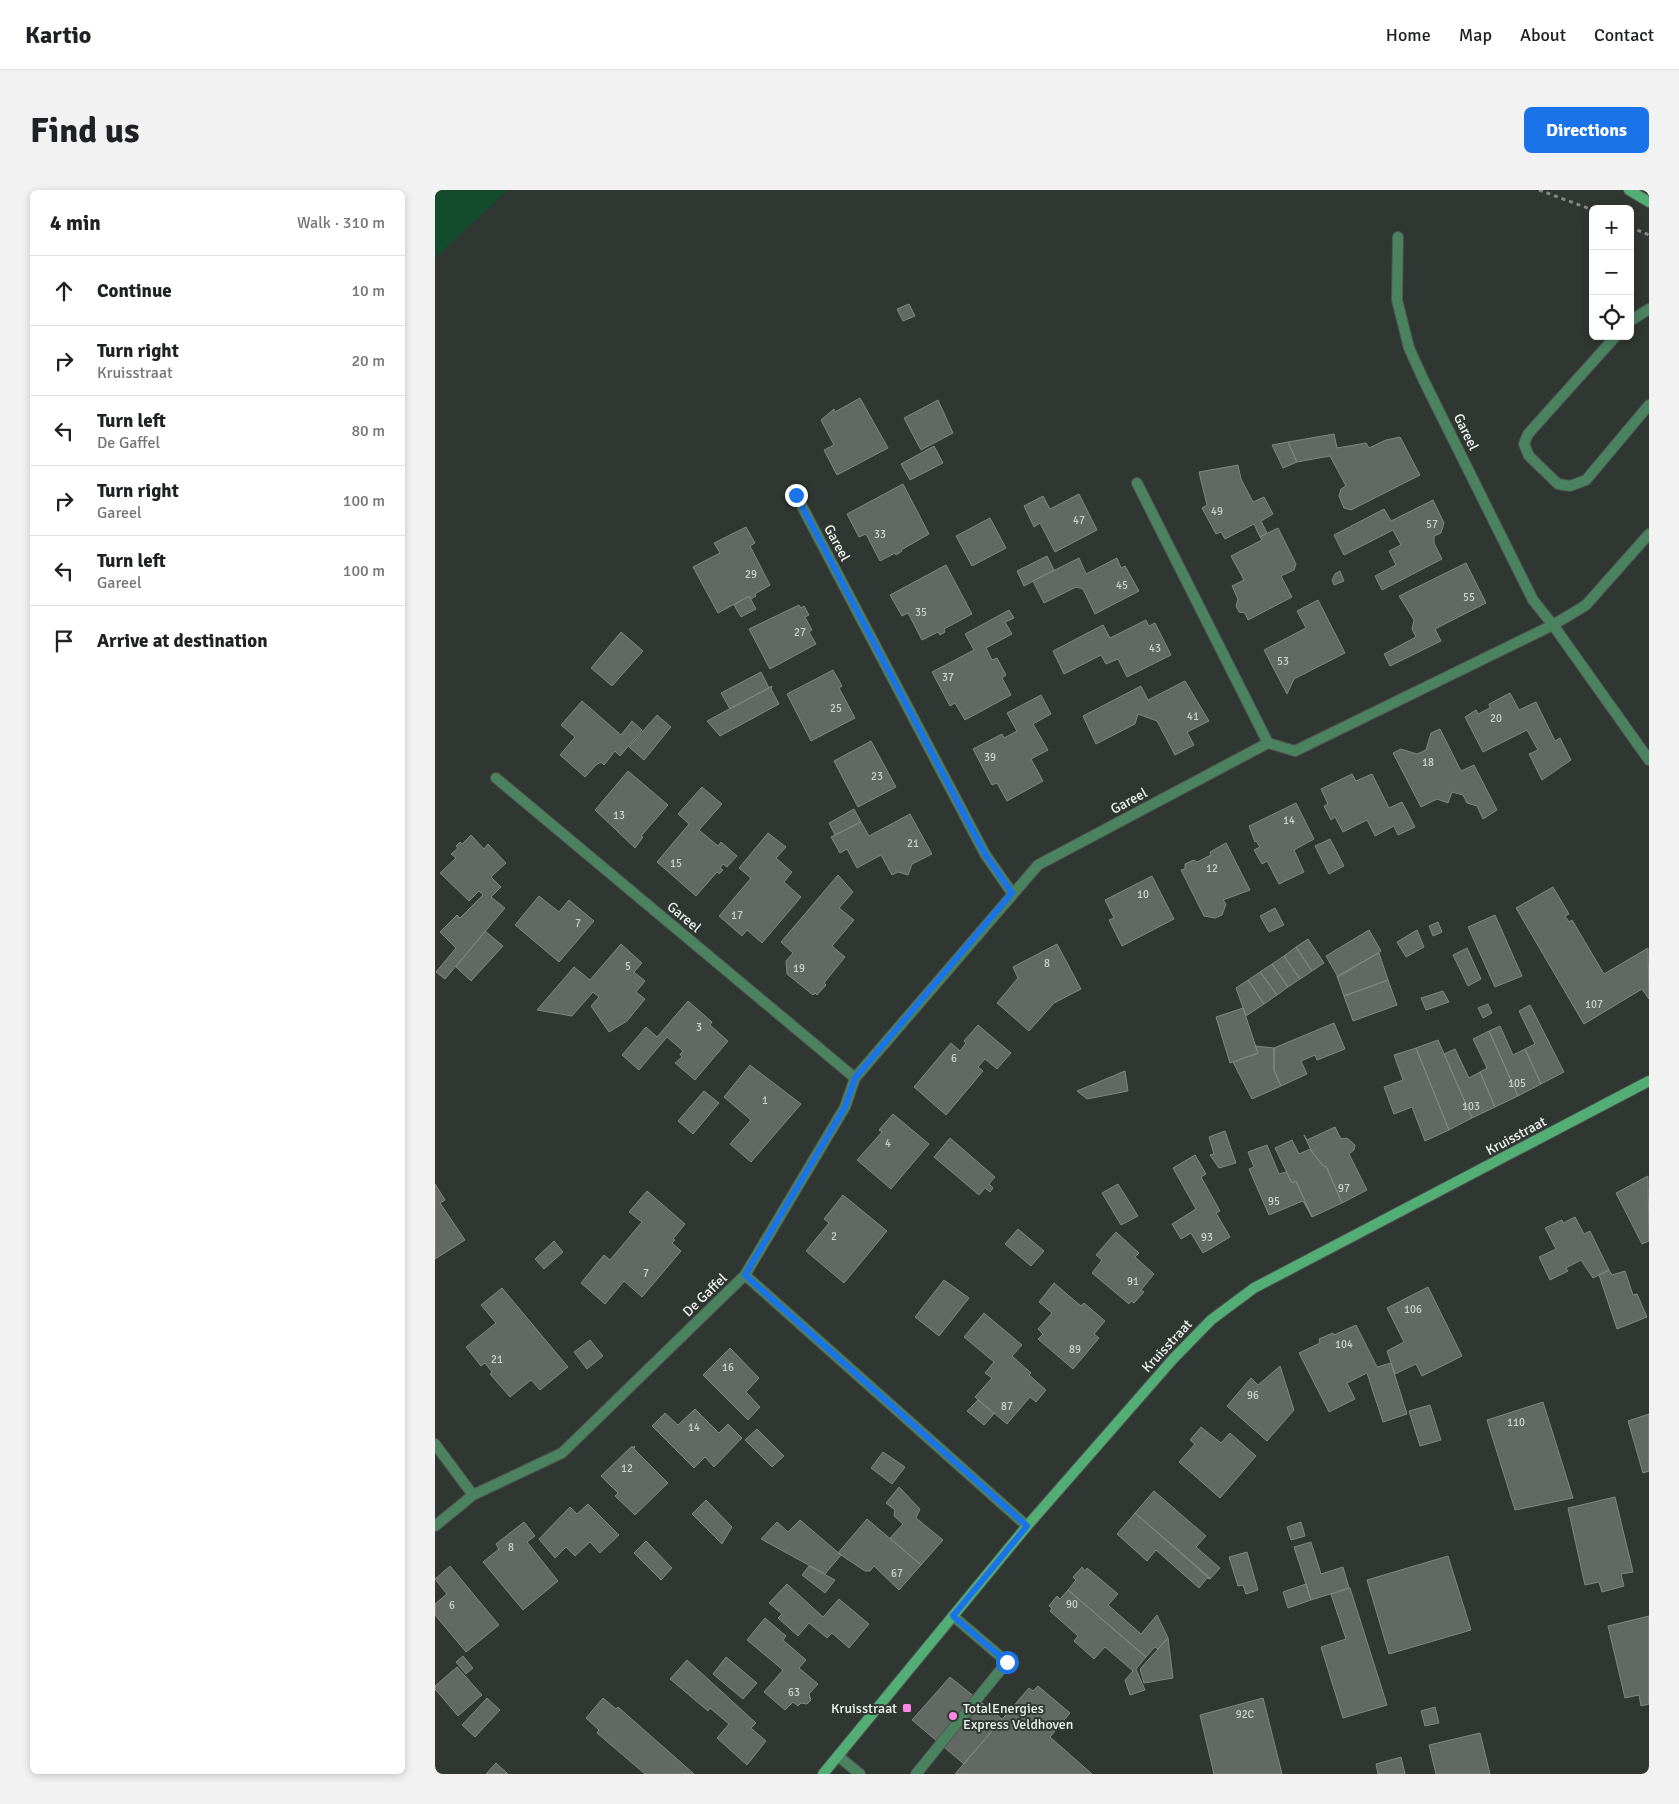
<!DOCTYPE html>
<html lang="en">
<head>
<meta charset="utf-8">
<style>
	:root { --surface:#fff; --page:#f2f2f2; --text:#202124; --muted:#757577; --line:#e0e0e0; --accent:#1a73e8 }
	body { margin:0; font-family:Signika,sans-serif; background:var(--page); color:var(--text) }
	.controls { position:absolute; right:15px; top:15px; display:grid; overflow:hidden; border-radius:8px; box-shadow:0 2px 8px #0003 }
	.controls button { width:45px; height:45px; display:grid; place-items:center; padding:0; border:0; border-bottom:1px solid var(--line); background:var(--surface); color:var(--text); font:25px sans-serif }
	.stop { position:absolute; width:15px; height:15px; margin:-11px; border:4px solid #1a73e8; border-radius:50%; background:#fff }
	.stop.end { background:#1a73e8; border-color:#fff; box-shadow:0 1px 5px #0008 }
	.list { margin:0; padding:0; list-style:none }
	h2 { display:flex; justify-content:space-between; align-items:center; height:65px; margin:0; padding:0 20px; font-size:21px }
	h2 small { font-size:16px; font-weight:400; color:var(--muted) }
	.list li { display:grid; grid-template-columns:32px 1fr auto; gap:15px; align-items:center; box-sizing:border-box; height:70px; padding:0 20px; border-top:1px solid var(--line) }
	.list b { display:block; font-size:19px; white-space:nowrap }
	.list p { margin:0; font-size:16px; white-space:nowrap; color:var(--muted) }
	.list em { font-size:16px; font-style:normal; color:var(--muted) }
	.icon { flex:none; width:28px; height:28px; fill:none; stroke:currentColor; stroke-width:2; stroke-linecap:round; stroke-linejoin:round }
	.map { position:relative; flex:none; width:1214px; height:1584px; overflow:hidden; border-radius:8px }
	header { display:flex; align-items:center; gap:30px; box-sizing:border-box; height:70px; padding:0 25px; background:var(--surface); border-bottom:1px solid var(--line) }
	header strong { font-size:24px }
	nav { display:flex; gap:28px; margin-inline-start:auto; font-size:18px }
	.intro { display:flex; align-items:center; justify-content:space-between; box-sizing:border-box; height:120px; padding:0 30px }
	h1 { margin:0; font-size:35px }
	.button { padding:12px 22px; border-radius:8px; background:var(--accent); color:#fff; font-size:18px; font-weight:700 }
	main { display:flex; gap:30px; padding:0 30px }
	aside { flex:1; background:var(--surface); border-radius:8px; box-shadow:0 2px 8px #0003 }
	.map>svg:first-child { display:block }
</style>
</head>
<body>
<header>
<strong>Kartio</strong>
<nav><a>Home</a><a>Map</a><a>About</a><a>Contact</a></nav>
</header>
<div class="intro"><h1>Find us</h1><a class="button">Directions</a></div>
<main>
<aside>
<h2>4 min<small>Walk · 310 m</small></h2>
<ul class="list">
<li><svg class="icon" aria-label="ahead" viewBox="0 0 24 24"><path d="M12 20V5M6 11l6-6 6 6"/></svg><div><b>Continue</b></div><em>10 m</em></li>
<li><svg class="icon" aria-label="right" viewBox="0 0 24 24"><path d="M7 20v-9h11M14 6l5 5-5 5"/></svg><div><b>Turn right</b><p>Kruisstraat</p></div><em>20 m</em></li>
<li><svg class="icon" aria-label="left" viewBox="0 0 24 24"><path d="M17 20v-9H6M10 6l-5 5 5 5"/></svg><div><b>Turn left</b><p>De Gaffel</p></div><em>80 m</em></li>
<li><svg class="icon" aria-label="right" viewBox="0 0 24 24"><path d="M7 20v-9h11M14 6l5 5-5 5"/></svg><div><b>Turn right</b><p>Gareel</p></div><em>100 m</em></li>
<li><svg class="icon" aria-label="left" viewBox="0 0 24 24"><path d="M17 20v-9H6M10 6l-5 5 5 5"/></svg><div><b>Turn left</b><p>Gareel</p></div><em>100 m</em></li>
<li><svg class="icon" aria-label="arrive" viewBox="0 0 24 24"><path d="M6 21V4h12l-3 4 3 4H6"/></svg><div><b>Arrive at destination</b></div></li>
</ul>
</aside>
<div class="map">
<svg width="1214" height="1584" viewBox="0 0 1214 1584">
	<rect width="100%" height="100%" fill="#303632"/>
	<path fill="#124c2c" d="M0,0H73L0,68Z"/>
	<path fill="#626864" stroke="#818883" d="M474,114L480,126L468,131L462,119Z
		M425,208L453,258L402,285L389,260L399,255L386,230L399,219L400,222Z
		M503,210L518,243L486,260L469,228Z
		M899,244L902,258L931,253L934,258L951,250L965,247L985,285L916,320L909,318L904,306L906,299L911,296L895,266L862,272L853,252Z
		M853,252L862,272L848,278L837,255Z
		M499,256L508,273L475,290L466,274Z
		M803,275L806,289L818,312L829,307L838,324L826,331L832,343L825,347L819,334L790,349L786,342L781,344L767,318L772,315L764,282Z
		M468,294L494,344L466,360L467,361L461,365L460,363L445,371L431,344L424,347L412,324Z
		M644,304L662,340L620,362L605,333L599,337L589,316L608,306L615,319Z
		M998,310L1009,333L1006,343L999,346V353L1007,369L947,400L940,386L961,375L954,361L966,355L958,340L909,365L899,345L949,319L956,331Z
		M555,328L571,358L537,376L521,346Z
		M311,337L320,353L315,356L335,395L320,404L321,406L316,409L314,406L283,423L258,377L285,363L279,353Z
		M843,338L861,374L859,380L846,386L857,407L813,430L810,423L804,422L801,416L803,409L797,396L809,390L796,366L827,350L825,347Z
		M612,366L619,380L589,396L582,381Z
		M644,368L651,384L682,368L686,378L690,376L704,401L660,424L648,399L641,397L609,413L598,391Z
		M1031,373L1051,413L1000,439L1006,451L955,476L949,464L981,447L977,439L979,430L964,406Z
		M511,375L537,424L509,439L510,442L505,445L503,442L487,450L473,423L467,426L455,405Z
		M905,381L909,391L899,395L897,390L900,384Z
		M314,406L321,419L306,427L299,415Z
		M883,410L910,463L859,489L852,504L829,460L871,438L862,421Z
		M364,415L366,418L369,416L374,425L370,427L377,440L374,442L381,454L335,479L314,439Z
		M574,420L579,428L570,432L577,444L551,458L557,470L562,468L571,485L567,488L576,505L530,530L520,513L515,516L497,482L539,460L530,444Z
		M711,430L714,436L720,433L736,465L692,487L683,469L671,474L666,465L629,484L618,461L668,435L675,448Z
		M186,442L208,461L177,496L156,478Z
		M398,480L407,496L404,498L420,528L376,551L352,504Z
		M326,482L334,498L295,519L286,503Z
		M750,491L774,531L752,542L759,555L740,565L722,531L703,524L700,534L661,554L648,526L706,496L713,510Z
		M337,496L336,499L344,514L285,546L272,531Z
		M1075,503L1084,520L1101,512L1120,551L1125,548L1136,570L1107,590L1094,564L1103,560L1092,540L1048,562L1030,527L1041,520L1043,524L1055,518L1054,514Z
		M606,505L616,524L598,534L613,560L596,569L608,591L572,611L562,593L557,595L538,559L567,544L569,548L582,541L572,523Z
		M147,511L186,545L197,531L207,540L185,566L180,561L169,575L166,572L161,575L150,587L125,565L140,547L126,535Z
		M222,525L236,537L209,570L194,557Z
		M1005,539L1026,581L1039,575L1062,620L1048,629L1042,616L1032,613L1028,605L1017,602L1013,613L1002,609L986,617L958,563L966,559L982,564L991,560L996,543Z
		M436,551L461,597L423,617L399,571Z
		M193,581L233,615L206,646L208,647L200,658L160,620Z
		M917,584L921,591L937,584L954,618L967,612L980,637L963,645L959,636L940,646L932,630L908,642L900,627L896,630L889,616L893,614L886,599Z
		M267,597L287,614L264,640L283,656L286,652L302,666L292,677L288,674L285,678L288,680L284,684L282,682L261,706L222,672L254,634L243,624Z
		M861,613L879,649L859,660L869,682L844,694L832,671L827,674L819,660L825,657L821,651L820,652L814,636Z
		M419,619L426,632L400,645L394,633Z
		M475,624L497,664L477,674L473,685L463,682L457,685L446,665L422,678L412,659L405,663L396,647L426,632L434,646Z
		M333,643L351,657L341,668L357,682L349,692L366,707L327,753L312,740L307,746L284,726L316,688L304,678Z
		M36,645L49,659L53,654L71,673L56,687L66,697L56,707L70,718L10,789L1,782L21,758L5,742L22,725L25,728L48,705L44,701L34,711L5,683L21,668L16,664L23,658L21,656L25,652L27,654Z
		M895,649L909,676L894,684L880,656Z
		M791,653L815,700L788,710L791,714L787,725L780,728L769,726L746,680L750,679V674L759,670L762,672L776,665L775,662Z
		M403,685L418,702L404,718L419,730L397,756L410,767L389,793L391,795L382,805L380,803L378,805L352,784L351,771L358,763L346,752Z
		M717,686L739,729L687,756L674,730L679,728L670,710Z
		M1118,697L1134,724L1130,726L1134,732L1137,730L1169,784L1213,758L1214,809L1207,799L1149,834L1081,718Z
		M104,706L124,722L134,710L159,731L124,772L80,735Z
		M840,718L849,735L834,742L825,726Z
		M1060,725L1087,786L1060,797L1033,737Z
		M1003,732L1007,742L998,746L994,736Z
		M934,740L946,761L903,787L891,766Z
		M982,740L989,757L971,767L962,752Z
		M50,741L68,756L36,791L21,777Z
		M873,749L889,773L877,781L861,757Z
		M186,754L207,773L199,782L210,791L201,802L210,809L192,831L174,842L156,816L164,807L158,802L137,826L102,820L139,777L155,790Z
		M622,754L646,799L619,813L594,841L562,813L583,788L578,777Z
		M861,757L877,781L865,789L849,766Z
		M1032,758L1046,789L1033,796L1018,765Z
		M944,763L953,790L909,806L902,786Z
		M849,766L865,789L853,797L837,774Z
		M837,774L853,797L842,805L825,782Z
		M825,782L842,805L829,814L813,790Z
		M813,790L829,814L811,826L801,798Z
		M953,790L962,815L918,831L909,806Z
		M1008,801L1014,812L991,820L986,808Z
		M253,811L277,832L275,835L293,851L260,890L240,873L247,867L245,864L248,861L232,847L204,880L187,865L211,837L222,847Z
		M1053,814L1057,823L1048,828L1043,818Z
		M1095,815L1129,882L1106,894L1090,859L1100,854L1084,821Z
		M808,818L823,863L795,873L781,827Z
		M899,833L910,859L882,870L880,865L866,871L872,884L846,896L839,880V858Z
		M543,835L576,863L562,879L550,869L543,877L548,881L511,925L479,897L516,853L525,861L531,853L529,851Z
		M1065,836L1078,865L1090,859L1106,894L1083,906L1054,841Z
		M1054,841L1083,906L1060,917L1045,882L1052,878L1038,849Z
		M1003,850L1037,928L1014,940L981,858Z
		M820,856L839,858V880L846,896L817,909L798,872L823,863Z
		M981,858L1014,940L990,951L977,917L959,924L949,897L968,890L959,865Z
		M1020,859L1034,888L1045,882L1060,917L1037,928L1009,864Z
		M315,875L366,914L316,972L295,954L316,930L289,907Z
		M690,881L693,901L652,909L642,901Z
		M269,901L284,913L258,944L243,931Z
		M458,924L494,954L456,999L422,970L447,942L444,940Z
		M900,937L906,949L912,948L920,955L919,960L914,964L932,1000L907,1013L891,976L889,977L877,962L869,945L872,950Z
		M790,941L801,973L784,978L775,965L779,964L774,947Z
		M515,948L560,987L554,994L558,998L555,1002L550,998L544,1005L499,967Z
		M857,950L864,964L875,959L889,977L891,976L907,1013L877,1027L861,991L857,993L840,958Z
		M832,955L844,984L851,982L857,993L861,991L877,1027L868,1011L834,1025L814,979L819,977L813,962Z
		M760,965L771,984L766,987L785,1021L781,1023L795,1047L768,1063L756,1043L746,1049L737,1034L761,1019L738,978Z
		M1213,986L1214,1051L1207,1054L1181,1003Z
		M0,994L10,1010L5,1013L30,1050L0,1069Z
		M683,994L703,1026L686,1035L667,1003Z
		M212,1001L250,1034L238,1049L240,1050L237,1053L246,1061L207,1107L189,1091L170,1114L146,1093L169,1065L175,1070L207,1032L194,1022Z
		M408,1005L452,1041L409,1093L371,1061L394,1033L389,1029Z
		M1140,1027L1149,1044L1155,1041L1174,1080L1158,1088L1146,1070L1131,1078L1133,1081L1115,1090L1104,1067L1121,1059L1110,1038L1127,1030L1128,1033Z
		M583,1039L609,1061L596,1076L570,1054Z
		M681,1042L704,1063L700,1067L719,1084L706,1100L709,1102L699,1113L696,1111L694,1114L657,1083L667,1070L661,1065Z
		M119,1051L128,1062L109,1079L100,1069Z
		M1174,1080L1177,1085L1190,1081L1198,1105L1202,1104L1212,1127L1182,1139L1164,1085Z
		M509,1090L534,1108L504,1146L480,1127Z
		M619,1093L646,1116L649,1113L670,1131L659,1144L664,1148L638,1179L603,1149L608,1144L603,1139L617,1123L604,1112Z
		M993,1097L1027,1166L987,1186L981,1174L960,1184L952,1161L969,1152L952,1118Z
		M67,1098L133,1177L105,1200L96,1190L75,1207L55,1184L57,1182L50,1173L46,1176L31,1157L61,1133L46,1115Z
		M549,1123L587,1155L577,1166L596,1183L594,1185L611,1200L601,1212L595,1207L572,1234L540,1207L557,1188L550,1183L559,1172L529,1147Z
		M921,1135L942,1177L956,1173L972,1224L948,1232L932,1183L912,1193L920,1209L894,1222L864,1163L885,1153L884,1149L898,1143L899,1145Z
		M155,1150L168,1166L152,1179L139,1162Z
		M295,1158L324,1188L311,1202L325,1217L313,1230L268,1185Z
		M845,1176L859,1220L832,1251L792,1216L816,1188L823,1195Z
		M543,1210L559,1224L549,1235L532,1221Z
		M1108,1212L1138,1308L1080,1320L1052,1230Z
		M995,1215L1006,1250L985,1256L974,1221Z
		M260,1219L284,1243L293,1234L307,1248L279,1277L270,1267L259,1278L217,1236L230,1223L243,1235Z
		M1214,1224V1281L1208,1283L1193,1231Z
		M766,1237L786,1253L795,1243L821,1266L785,1308L744,1272L760,1254L755,1250Z
		M322,1239L349,1266L337,1277L310,1250Z
		M197,1256L198,1258L200,1256L199,1259L233,1293L200,1325L180,1306L183,1303L166,1286Z
		M448,1262L470,1277L457,1294L436,1278Z
		M464,1297L485,1319L481,1328L508,1350L486,1375L455,1348L468,1334L459,1326L460,1320L451,1313Z
		M719,1301L771,1346L761,1357L785,1378L775,1389L700,1323Z
		M1180,1307L1198,1382L1186,1384L1189,1396L1167,1402L1164,1392L1150,1395L1133,1318Z
		M271,1310L297,1337L287,1354L257,1324Z
		M153,1314L184,1345L165,1363L155,1352L140,1366L131,1357L120,1368L104,1349L135,1317L142,1324Z
		M700,1323L772,1385L775,1389L772,1388L764,1398L721,1360L712,1371L682,1344Z
		M432,1329L486,1375L464,1400L439,1376L435,1381H430L403,1363Z
		M365,1330L406,1365L390,1384L326,1349L342,1332L353,1342Z
		M89,1332L100,1346L92,1352L123,1391L88,1420L48,1372L64,1359L61,1354Z
		M866,1332L870,1346L856,1350L852,1337Z
		M211,1351L237,1378L226,1390L199,1363Z
		M876,1352L886,1384L908,1377L914,1398L876,1410L859,1357Z
		M812,1362L823,1400L811,1404L808,1395L803,1396L794,1367Z
		M1013,1366L1036,1440L954,1464L932,1390Z
		M15,1376L64,1435L31,1462L0,1425V1414L12,1404L0,1389Z
		M374,1376L400,1390L390,1403L367,1385Z
		M647,1377L650,1381L652,1378L683,1404L673,1415L706,1444L722,1425L733,1448L723,1459L720,1457L711,1467L633,1400L641,1390L638,1387Z
		M352,1394L388,1427L404,1409L434,1434L414,1458L397,1443L392,1448L374,1433L363,1446L343,1428L347,1424L334,1413Z
		M871,1394L876,1410L853,1418L848,1402Z
		M915,1398L952,1515L908,1528L886,1457L911,1449L896,1404Z
		M633,1400L711,1467L701,1479L710,1500L695,1505L690,1490L698,1481L670,1457L659,1469L639,1451L643,1446L615,1421L617,1418L614,1416L622,1406L625,1409Z
		M1214,1426V1514L1206,1516L1204,1505L1190,1508L1173,1436Z
		M330,1428L351,1446L348,1450L371,1470L364,1478L383,1494L374,1504L376,1510L372,1514L366,1513L363,1516L358,1512L350,1520L329,1502L348,1480L312,1450Z
		M733,1448L738,1488L709,1493L705,1479Z
		M28,1466L38,1478L31,1484L21,1472Z
		M291,1467L322,1493L308,1509L278,1484Z
		M252,1470L321,1533L316,1538L331,1551L312,1575L282,1548L294,1534L275,1518L273,1521L235,1489Z
		M22,1477L47,1505L23,1526L0,1499V1496Z
		M515,1487L567,1529L529,1574L477,1530Z
		M603,1496L635,1523L615,1547L657,1584H520L594,1498L598,1501Z
		M52,1508L65,1520L40,1547L27,1535Z
		M168,1508L181,1519L183,1517L259,1584H210L162,1543L164,1540L151,1528Z
		M828,1508L847,1584H779L765,1525Z
		M1000,1517L1004,1533L990,1536L986,1521Z
		M1045,1543L1055,1584H1001L994,1555Z
		M966,1567L970,1584H943L941,1574Z
		M61,1573L73,1584H51Z"/>
	<g fill="none" stroke-linecap="round" stroke-linejoin="round">
		<defs>
			<path id="lane" d="M1195,131L1214,119
				M1181,146L1093,244L1089,254L1094,266L1123,294L1135,296L1151,290L1214,215
				M481,1584L572,1472L518,1426"/>
			<path id="street" d="M963,47L962,110L974,158L989,191L1098,410L1118,435L1214,570
				M702,293L833,553
				M361,305L550,664L577,703
				M61,588L420,888
				M310,1085L592,1336
				M0,1254L38,1305
				M0,1336L38,1305L127,1263L310,1085L410,917L420,888L603,675L833,553L860,561L1118,435L1151,415L1214,344
				M403,1566L425,1584"/>
			<path id="secondary" d="M1194,0L1214,12
				M388,1584L592,1336L738,1169L776,1130L819,1098L1214,891"/>
		</defs>
		<use href="#lane" stroke="#4f5451" stroke-width="12"/>
		<use href="#street" stroke="#4f5451" stroke-width="12"/>
		<use href="#secondary" stroke="#4f5451" stroke-width="12"/>
		<path stroke="#838885" stroke-width="3" stroke-dasharray="4 4" stroke-linecap="butt" d="M1104,0L1158,20
			M1195,37L1214,45"/>
		<use href="#lane" stroke="#4b825f" stroke-width="10"/>
		<use href="#street" stroke="#4b825f" stroke-width="10"/>
		<use href="#secondary" stroke="#52ae75" stroke-width="10"/>
	</g>
	<g fill="none" stroke-linecap="round" stroke-linejoin="round">
		<path stroke="#1a73e8" stroke-width="6" d="M361,305L550,664L577,703L420,888L410,917L310,1085L592,1336L518,1426L572,1472"/>
	</g>
	<g fill="#fb87e5" stroke="#303632" stroke-width="2">
		<rect x="467" y="1513" width="10" height="10" rx="2.5"/>
		<circle cx="518" cy="1526" r="5"/>
	</g>
	<g text-anchor="middle" dominant-baseline="central" stroke-width="4" stroke-linejoin="round" paint-order="stroke">
		<g font-size="11" fill="#ccd1ce">
			<text x="782" y="321">49</text>
			<text x="644" y="330">47</text>
			<text x="997" y="334">57</text>
			<text x="445" y="344">33</text>
			<text x="316" y="384">29</text>
			<text x="687" y="395">45</text>
			<text x="1034" y="407">55</text>
			<text x="486" y="422">35</text>
			<text x="365" y="442">27</text>
			<text x="720" y="458">43</text>
			<text x="848" y="471">53</text>
			<text x="513" y="487">37</text>
			<text x="401" y="518">25</text>
			<text x="758" y="526">41</text>
			<text x="1061" y="528">20</text>
			<text x="555" y="567">39</text>
			<text x="993" y="572">18</text>
			<text x="442" y="586">23</text>
			<text x="184" y="625">13</text>
			<text x="854" y="630">14</text>
			<text x="478" y="653">21</text>
			<text x="241" y="673">15</text>
			<text x="777" y="678">12</text>
			<text x="708" y="704">10</text>
			<text x="302" y="725">17</text>
			<text x="143" y="733">7</text>
			<text x="612" y="773">8</text>
			<text x="193" y="776">5</text>
			<text x="364" y="778">19</text>
			<text x="1159" y="814">107</text>
			<text x="264" y="837">3</text>
			<text x="519" y="868">6</text>
			<text x="1082" y="893">105</text>
			<text x="330" y="910">1</text>
			<text x="1036" y="916">103</text>
			<text x="453" y="953">4</text>
			<text x="909" y="998">97</text>
			<text x="839" y="1011">95</text>
			<text x="399" y="1046">2</text>
			<text x="772" y="1047">93</text>
			<text x="211" y="1083">7</text>
			<text x="698" y="1091">91</text>
			<text x="978" y="1119">106</text>
			<text x="909" y="1154">104</text>
			<text x="640" y="1159">89</text>
			<text x="62" y="1169">21</text>
			<text x="293" y="1177">16</text>
			<text x="818" y="1205">96</text>
			<text x="572" y="1216">87</text>
			<text x="1081" y="1232">110</text>
			<text x="259" y="1237">14</text>
			<text x="192" y="1278">12</text>
			<text x="76" y="1357">8</text>
			<text x="462" y="1383">67</text>
			<text x="637" y="1414">90</text>
			<text x="17" y="1415">6</text>
			<text x="359" y="1502">63</text>
			<text x="810" y="1524">92C</text>
		</g>
		<g font-size="14" fill="#f0f4f1" stroke="#303632">
			<text transform="translate(1031 242) rotate(64)">Gareel</text>
			<text transform="translate(402 353) rotate(62)">Gareel</text>
			<text transform="translate(694 611) rotate(-28)">Gareel</text>
			<text transform="translate(249 727) rotate(40)">Gareel</text>
			<text transform="translate(1081 946) rotate(-28)">Kruisstraat</text>
			<text transform="translate(270 1105) rotate(-44)">De Gaffel</text>
			<text transform="translate(732 1156) rotate(-47)">Kruisstraat</text>
		</g>
		<g font-size="14" fill="#f0f4f1" stroke="#303632" text-anchor="end">
			<text x="462" y="1518">Kruisstraat</text>
			<text x="528" y="1518" text-anchor="start">TotalEnergies<tspan x="528" dy="16">Express Veldhoven</tspan></text>
		</g>
	</g>
</svg>
<div class="controls">
<button>+</button>
<button>−</button>
<button><svg class="icon" aria-label="locate" viewBox="0 0 24 24"><circle cx="12" cy="12" r="6"/><path d="M12 2v4M12 18v4M2 12h4M18 12h4"/></svg></button>
</div>
<div class="stop" style="left:572px;top:1472px"></div>
<div class="stop end" style="left:361px;top:305px"></div>
</div>
</main>
</body>
</html>
